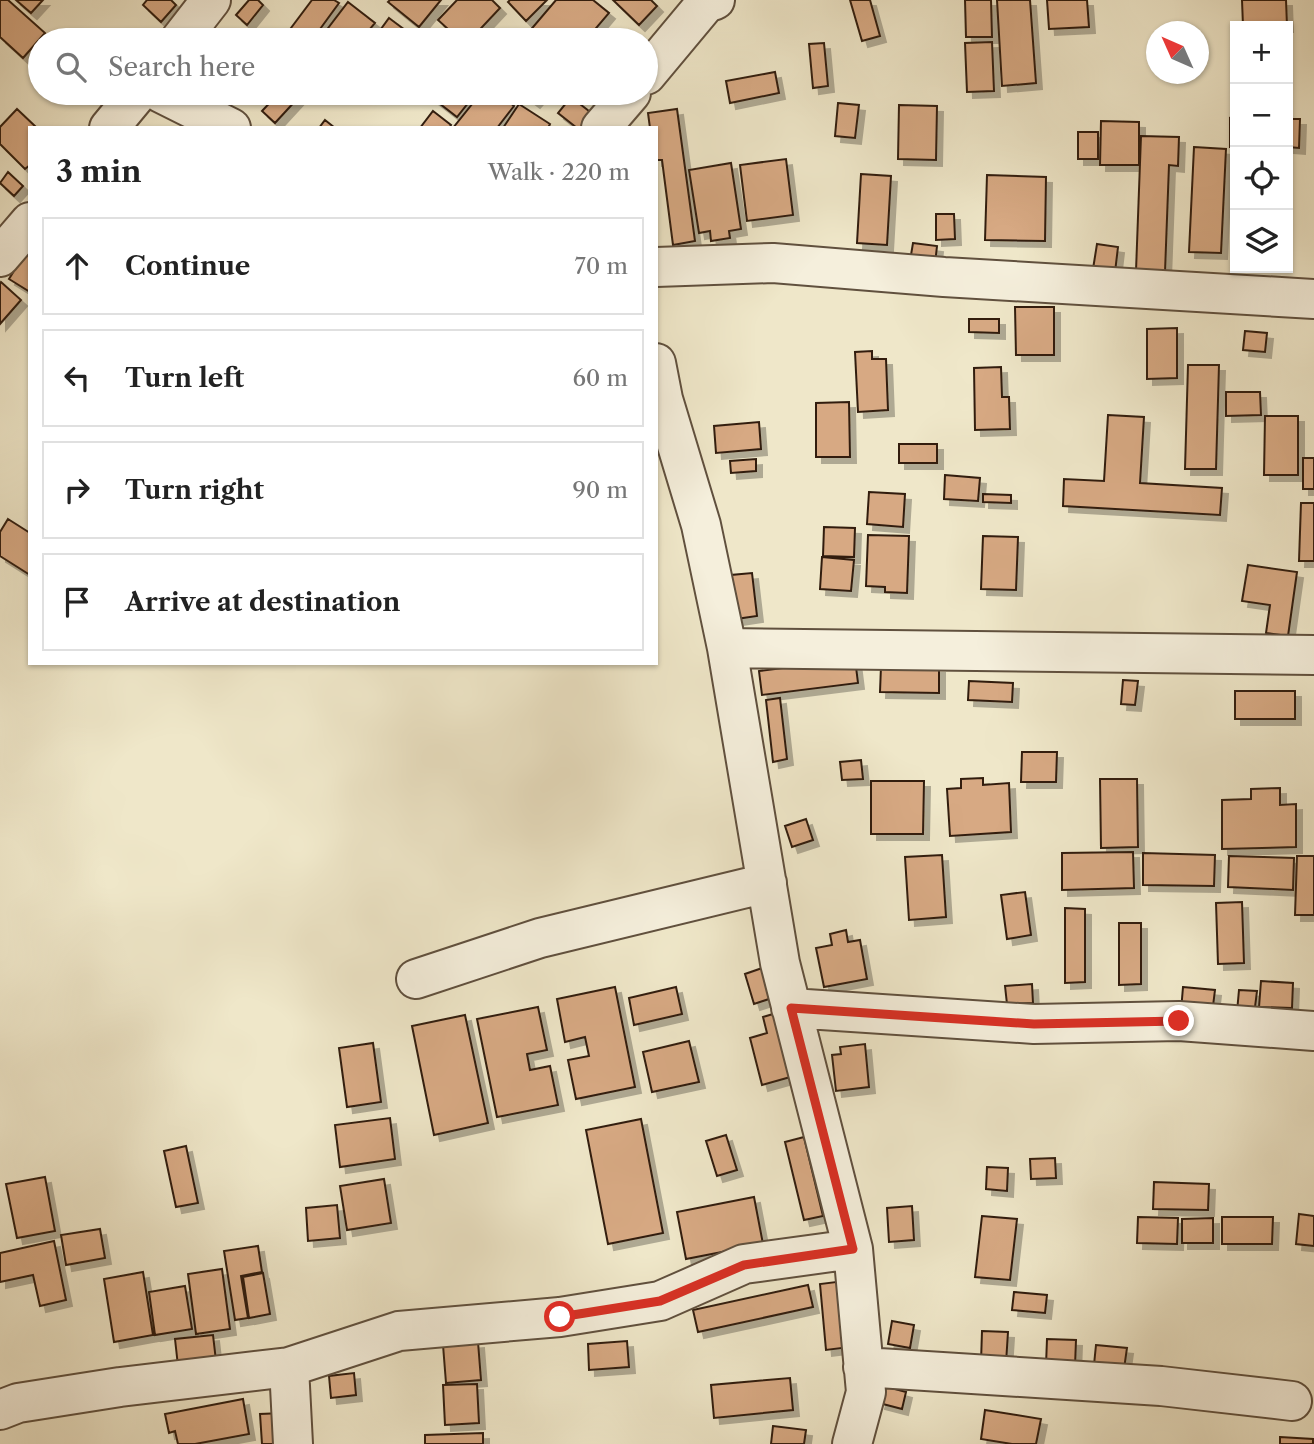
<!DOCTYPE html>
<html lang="en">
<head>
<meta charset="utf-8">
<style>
	:root { --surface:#fff; --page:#f6f6f6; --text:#222; --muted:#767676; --line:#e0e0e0 }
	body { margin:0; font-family:"Libre Caslon Text",serif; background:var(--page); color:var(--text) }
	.controls { position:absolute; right:21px; top:21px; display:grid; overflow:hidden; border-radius:0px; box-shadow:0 2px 5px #0004 }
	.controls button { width:63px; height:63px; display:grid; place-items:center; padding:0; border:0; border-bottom:2px solid var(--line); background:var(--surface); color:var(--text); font:35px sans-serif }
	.compass { position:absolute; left:1146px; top:21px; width:63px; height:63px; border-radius:50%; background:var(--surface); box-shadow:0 2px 5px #0004; rotate:315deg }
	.stop { position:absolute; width:21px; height:21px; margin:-16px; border:5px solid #d93025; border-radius:50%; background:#fff }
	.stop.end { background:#d93025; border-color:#fff; box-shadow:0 2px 7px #0008 }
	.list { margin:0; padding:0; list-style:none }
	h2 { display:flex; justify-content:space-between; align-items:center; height:91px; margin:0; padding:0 28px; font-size:30px }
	h2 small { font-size:23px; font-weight:400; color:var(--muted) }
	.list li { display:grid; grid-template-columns:46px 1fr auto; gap:21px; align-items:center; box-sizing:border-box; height:98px; margin:0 14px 14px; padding:0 14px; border:2px solid var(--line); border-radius:0px }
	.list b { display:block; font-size:26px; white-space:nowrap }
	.list em { font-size:23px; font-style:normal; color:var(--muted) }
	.icon { flex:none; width:38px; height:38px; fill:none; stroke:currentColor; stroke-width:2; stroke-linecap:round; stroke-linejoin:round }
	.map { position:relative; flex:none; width:1314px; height:1444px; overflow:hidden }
	.search { position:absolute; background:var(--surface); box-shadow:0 2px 5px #0004; left:28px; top:28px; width:630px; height:77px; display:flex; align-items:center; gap:18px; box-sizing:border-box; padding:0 24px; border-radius:38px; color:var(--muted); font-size:26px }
	.panel { position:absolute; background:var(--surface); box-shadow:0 2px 5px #0004; left:28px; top:126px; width:630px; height:539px; border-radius:0px }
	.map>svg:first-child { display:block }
</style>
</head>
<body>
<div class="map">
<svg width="1314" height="1444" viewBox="0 0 1314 1444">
	<defs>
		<filter id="shadow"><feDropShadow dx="6" dy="6" stdDeviation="0" flood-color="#0004"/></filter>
	</defs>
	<rect width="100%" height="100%" fill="#efe7c9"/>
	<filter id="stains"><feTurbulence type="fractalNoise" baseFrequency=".00286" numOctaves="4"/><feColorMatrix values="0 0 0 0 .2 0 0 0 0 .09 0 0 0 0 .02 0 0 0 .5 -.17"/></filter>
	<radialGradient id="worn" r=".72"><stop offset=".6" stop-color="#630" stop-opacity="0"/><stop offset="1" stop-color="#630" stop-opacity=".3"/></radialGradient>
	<path fill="#d7a983" stroke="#311e10" stroke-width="2" filter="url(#shadow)" d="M0,0H8L45,33L23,58L0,37Z
		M16,0H43L31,13Z
		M147,0H171L176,5L161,22L143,5Z
		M249,0H258L263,5L247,25L236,15Z
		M312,0H334L339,3L312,40H282Z
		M390,0H441L419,27L388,2Z
		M457,0H492L500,8L470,40H460L438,20Z
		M510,0H547L526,21L508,2Z
		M556,0H593L609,13L586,40H522Z
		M613,0H651L657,6L639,25Z
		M850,0H870L880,36L862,41Z
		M965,0H991L992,37H966Z
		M997,0H1030L1036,83L1002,86Z
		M1047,0H1087L1089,27L1049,29Z
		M1242,0H1286L1287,26H1243Z
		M348,2L375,23L361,40H319Z
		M389,18L405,30L398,40H373Z
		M992,42L994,91L967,92L965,43Z
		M824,43L828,86L813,88L809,44Z
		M775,72L779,93L730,103L726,81Z
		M279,93H292L298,98L275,123L262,111Z
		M426,93H476L457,117Z
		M481,93H498L514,106L497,128H453Z
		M522,93H542L534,102Z
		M571,97L594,115L585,128H577L558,113Z
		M838,103L859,105L855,138L835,136Z
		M519,104L550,124L548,128H503Z
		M899,105L937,106L936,160L898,159Z
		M17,109L37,128H30V165L25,169L0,144V127Z
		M677,109L695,241L673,245L662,160H656V128H650L648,113Z
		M433,111L451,125L449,128H420Z
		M1230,118L1235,119V147H1230Z
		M1288,119H1300L1299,148L1288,147Z
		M325,120L335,128H319Z
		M1101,121L1139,122V165H1100Z
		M1078,132H1098V159H1078Z
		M1141,136L1179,137L1178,166L1169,165L1165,272L1136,271Z
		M1194,147L1226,149L1221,253L1189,252Z
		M786,159L793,215L747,221L740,165Z
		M731,163L741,229L729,231L730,238L711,241L710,231L699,233L689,170Z
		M8,172L23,186L14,196L0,183Z
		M861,174L891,176L887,245L857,243Z
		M987,175L1046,177L1045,241L985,240Z
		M936,214H954L955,239L936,240Z
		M913,243L937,246L935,264L910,261Z
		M1097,244L1118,247L1115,272L1093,269Z
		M25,253L30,256V292L9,279Z
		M1,282L21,300L0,324V284Z
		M1015,307H1054V355H1016Z
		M969,319H999V333L969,332Z
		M1177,328V378L1147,379V329Z
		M1245,331L1267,333L1265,352L1243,350Z
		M872,351V359H886L888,410L858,412L855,352Z
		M1188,365H1219L1216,469H1185Z
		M1001,367L1002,397H1009L1010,429L975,430L974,368Z
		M1226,392H1260L1261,415L1226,416Z
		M849,402L850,457H816V403Z
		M1108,415L1144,417L1140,483L1222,488L1220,515L1063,506L1064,479L1104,481Z
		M1265,416H1298V475H1264Z
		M759,422L761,449L716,453L714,426Z
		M899,444H937V463H899Z
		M1303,458H1314V489H1303Z
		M756,459V471L731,473L730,461Z
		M945,475L980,478L978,501L944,499Z
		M869,492L905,494L903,527L867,524Z
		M983,494L1011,495V503L983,502Z
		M1301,503H1314V561H1299Z
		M8,519L30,533V575L0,556V532Z
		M824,527L855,528L854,557L823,556Z
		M868,535L909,536L907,593L885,592V587L866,586Z
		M983,536L1018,537L1016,590L981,589Z
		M822,557L854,560L851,591L820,589Z
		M1248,565L1297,572L1288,636L1266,633L1270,605L1242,601Z
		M752,573L757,616L736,619L731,575Z
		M855,659L858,683L762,695L759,671Z
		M881,666L939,667V693L880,692Z
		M1123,680L1138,681L1135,705L1121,704Z
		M969,681L1013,683L1012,702L968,700Z
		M1235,691H1295V719H1235Z
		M780,698L787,759L773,762L766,700Z
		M1022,752H1057L1056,782H1021Z
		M861,760L863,779L842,780L840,762Z
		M983,778V785L1009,783L1011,832L950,836L947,789L961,788V779Z
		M1100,779H1137L1138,847L1101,848Z
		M871,781H924L923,834H871Z
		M1280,788V805L1296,804V847L1222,849V800L1251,799V789Z
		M806,819L813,840L792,847L785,826Z
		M1133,852L1134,888L1062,890V853Z
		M1143,853L1215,855L1214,886L1143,885Z
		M942,855L946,917L909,920L905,857Z
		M1229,856L1294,858L1293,890L1228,887Z
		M1297,856H1314V915H1295Z
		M1025,892L1031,935L1007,939L1001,895Z
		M1242,902L1244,963L1218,964L1216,903Z
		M1065,908L1085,909V982L1065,983Z
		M1119,923H1141V984L1119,985Z
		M846,930L848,942L860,940L867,979L824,987L816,948L832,945L830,934Z
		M768,966L778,996L754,1004L745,974Z
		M1261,981L1293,983L1292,1008L1259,1007Z
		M1032,984L1033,1003L1007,1004L1005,986Z
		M615,987L635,1087L576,1099L568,1060L589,1056L585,1037L565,1042L557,999Z
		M676,987L682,1014L634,1025L629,998Z
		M1183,987L1215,990L1212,1014L1181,1011Z
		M1239,990L1257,991L1254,1015L1237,1012Z
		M538,1007L547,1050L527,1054L530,1070L550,1066L558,1105L497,1117L477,1019Z
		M783,1011L801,1074L762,1085L750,1038L767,1033L763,1017Z
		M465,1015L488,1123L434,1135L412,1026Z
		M689,1041L699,1082L652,1092L643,1052Z
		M373,1043L381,1102L347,1107L339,1048Z
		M865,1044L869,1087L836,1091L832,1055L841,1054L840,1047Z
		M390,1118L395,1159L340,1167L335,1125Z
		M641,1119L663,1233L608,1244L586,1130Z
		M726,1135L737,1170L717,1176L706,1141Z
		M804,1137L823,1216L804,1220L785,1142Z
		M186,1146L198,1203L176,1207L164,1151Z
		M1055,1158L1056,1178L1031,1179L1030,1159Z
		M987,1167L1008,1168L1007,1191L986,1189Z
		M45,1177L55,1231L17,1238L6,1184Z
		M384,1179L391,1223L347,1230L340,1186Z
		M1154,1182L1209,1184L1208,1210L1153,1209Z
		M754,1197L763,1244L686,1259L677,1212Z
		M337,1205L340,1238L308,1241L306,1208Z
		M912,1206L914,1240L889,1242L887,1208Z
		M1299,1214L1314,1216V1246L1296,1244Z
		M982,1216L1017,1219L1010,1280L975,1277Z
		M1138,1217L1178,1218L1177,1244L1137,1243Z
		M1222,1217H1273L1272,1244H1222Z
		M1213,1218V1243H1182V1219Z
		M100,1229L105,1258L66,1265L61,1235Z
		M54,1241L66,1300L40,1306L33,1275L0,1282V1253Z
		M258,1246L262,1272L241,1276L248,1318L235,1320L224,1251Z
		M222,1269L230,1329L196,1334L188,1274Z
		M143,1272L153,1335L114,1342L104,1279Z
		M263,1273L270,1314L249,1318L243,1277Z
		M844,1281L850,1347L826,1350L820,1284Z
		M808,1285L813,1307L698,1332L693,1310Z
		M185,1286L192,1329L155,1335L149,1292Z
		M1014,1292L1047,1295L1045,1313L1012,1310Z
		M892,1321L914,1325L910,1348L888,1344Z
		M982,1331L1008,1332L1006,1363L981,1362Z
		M213,1335L216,1361L178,1366L175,1339Z
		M1047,1339L1076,1340L1075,1366L1046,1365Z
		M627,1341L629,1367L589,1370L588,1344Z
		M478,1342L481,1380L446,1383L443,1345Z
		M1096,1345L1127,1348L1124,1369L1094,1365Z
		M354,1373L356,1395L331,1398L329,1376Z
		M790,1378L793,1410L714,1418L711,1385Z
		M477,1384L479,1423L445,1425L443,1385Z
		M884,1386L906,1392L902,1409L879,1403Z
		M243,1399L249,1434L195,1444H178L175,1431L169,1433L165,1414Z
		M985,1410L1041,1419L1036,1444H1012L981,1439Z
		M283,1413L284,1444H262L260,1414Z
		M773,1426L806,1430L804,1444H771Z
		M483,1433V1444H425V1435Z
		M1280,1437L1313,1439V1444H1280Z"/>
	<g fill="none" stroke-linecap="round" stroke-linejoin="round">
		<defs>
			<path id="minor" d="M180,40L211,0
				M646,75L706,3L715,0
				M161,93L231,128
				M109,128L138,93
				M601,128L631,93
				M0,257L30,222
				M656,267L773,263L944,277L1314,299
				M656,363L663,399L701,525L727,648L780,963L853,1249L866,1392L852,1444
				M727,648L1314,655
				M416,979L540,938L767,883
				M791,1008L1034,1024L1179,1021L1314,1031
				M289,1367L293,1444
				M863,1367L1161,1386L1292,1401
				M0,1410L18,1403L120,1387L289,1367L399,1331L560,1317L660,1301L744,1264L853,1249"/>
		</defs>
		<use href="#minor" stroke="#60503e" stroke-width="42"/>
		<use href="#minor" stroke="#f5efdc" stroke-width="38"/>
	</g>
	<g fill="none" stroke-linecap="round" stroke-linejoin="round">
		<path stroke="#d93025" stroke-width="9" d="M560,1317L660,1301L744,1265L853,1249L791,1008L1034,1024L1179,1021"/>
	</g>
	<rect width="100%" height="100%" filter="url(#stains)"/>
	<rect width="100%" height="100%" fill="url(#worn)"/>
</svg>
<div class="controls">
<button>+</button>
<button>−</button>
<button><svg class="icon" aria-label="locate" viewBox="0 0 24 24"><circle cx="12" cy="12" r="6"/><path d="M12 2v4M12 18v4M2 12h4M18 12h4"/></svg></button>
<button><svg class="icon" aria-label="layers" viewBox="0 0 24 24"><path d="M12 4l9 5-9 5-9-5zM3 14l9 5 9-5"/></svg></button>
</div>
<svg class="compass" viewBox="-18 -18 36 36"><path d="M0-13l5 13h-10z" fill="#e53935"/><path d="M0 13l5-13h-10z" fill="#767676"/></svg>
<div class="stop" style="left:560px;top:1317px"></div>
<div class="stop end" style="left:1179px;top:1021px"></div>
<div class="search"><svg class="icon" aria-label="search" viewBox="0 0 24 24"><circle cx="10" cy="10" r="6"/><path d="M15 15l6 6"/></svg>Search here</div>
<section class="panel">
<h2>3 min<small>Walk · 220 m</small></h2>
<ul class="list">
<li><svg class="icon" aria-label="ahead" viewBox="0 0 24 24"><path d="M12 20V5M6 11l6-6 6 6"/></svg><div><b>Continue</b></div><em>70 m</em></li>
<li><svg class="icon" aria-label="left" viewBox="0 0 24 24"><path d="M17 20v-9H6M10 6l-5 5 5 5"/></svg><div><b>Turn left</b></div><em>60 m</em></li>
<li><svg class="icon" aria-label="right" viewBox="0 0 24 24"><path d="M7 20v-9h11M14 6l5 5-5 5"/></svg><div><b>Turn right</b></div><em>90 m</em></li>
<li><svg class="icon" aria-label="arrive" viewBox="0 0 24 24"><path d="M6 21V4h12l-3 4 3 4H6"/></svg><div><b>Arrive at destination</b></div></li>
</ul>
</section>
</div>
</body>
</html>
